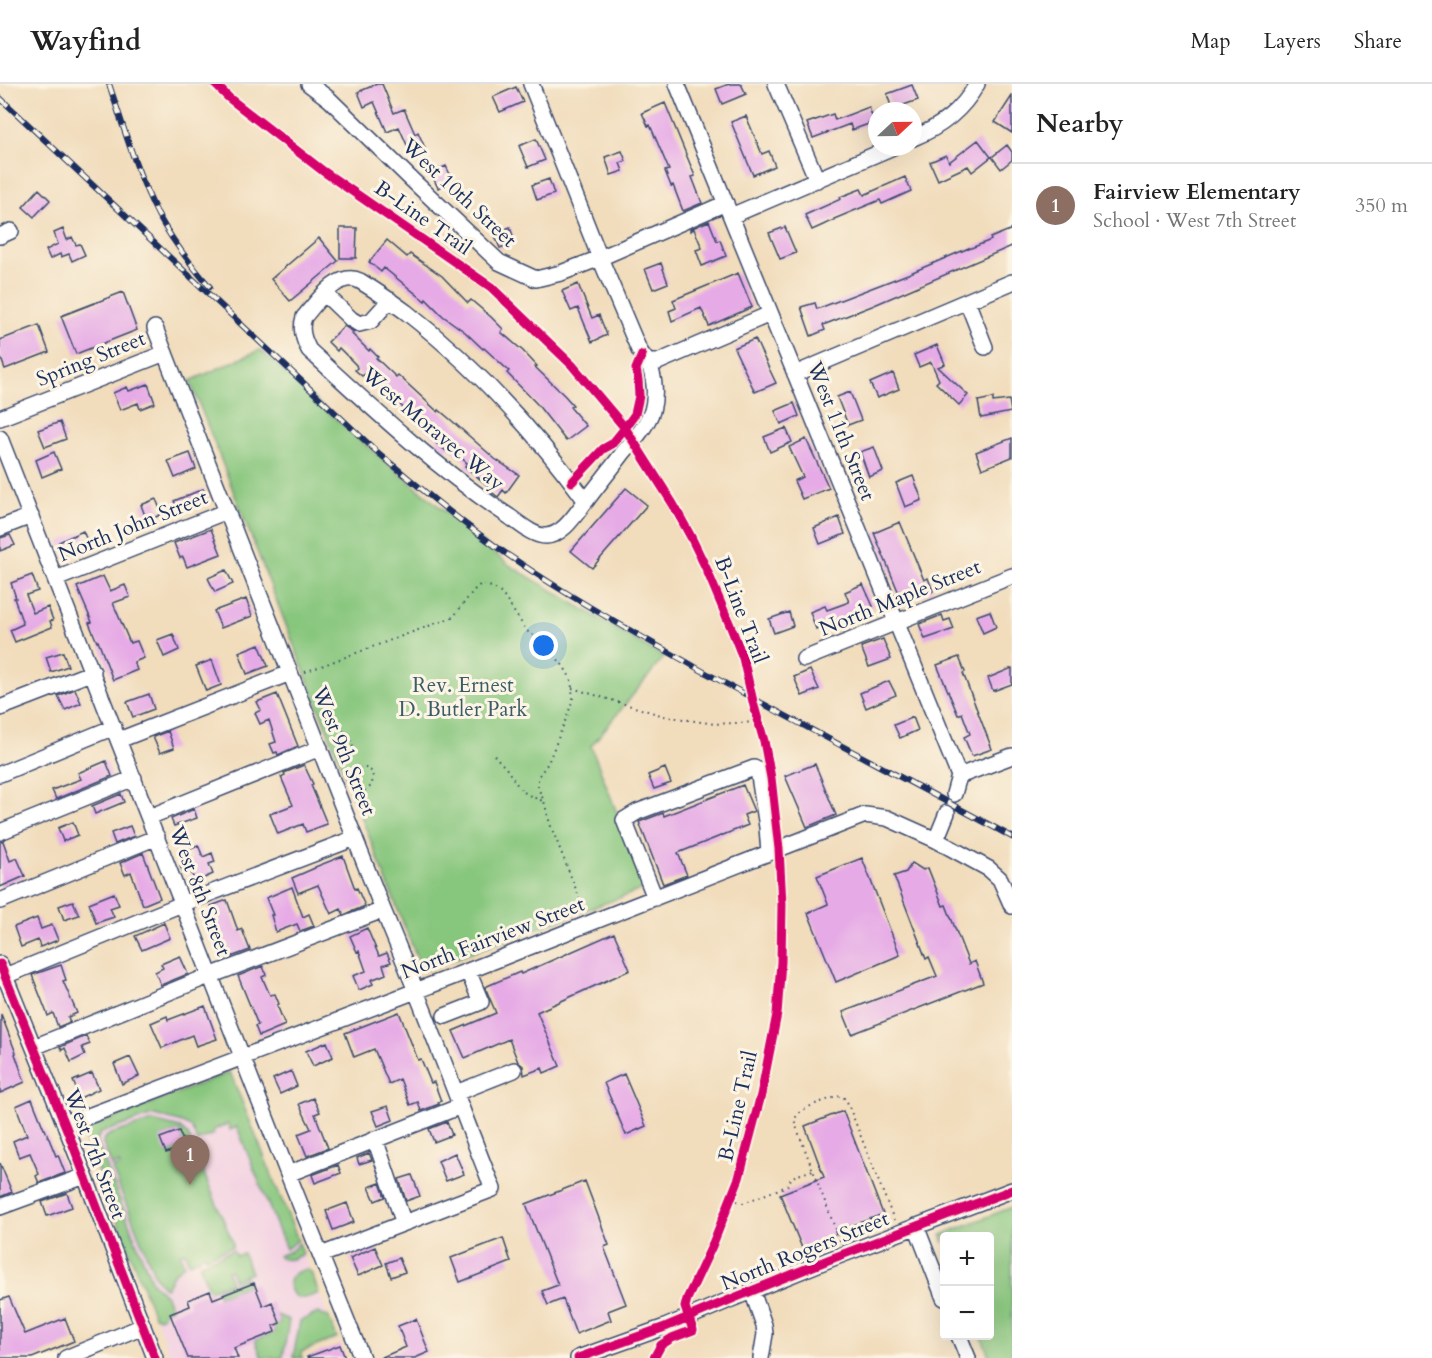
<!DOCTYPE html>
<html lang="en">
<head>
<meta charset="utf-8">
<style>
	:root { --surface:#fff; --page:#f6f6f6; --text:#222; --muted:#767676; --line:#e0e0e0; --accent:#c8321e }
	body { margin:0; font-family:Cardo,serif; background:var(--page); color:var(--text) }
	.controls { position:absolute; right:18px; bottom:18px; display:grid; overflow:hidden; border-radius:6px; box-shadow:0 6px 24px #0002 }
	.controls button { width:54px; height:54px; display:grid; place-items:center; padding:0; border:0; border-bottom:2px solid var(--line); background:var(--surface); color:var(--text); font:30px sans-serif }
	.compass { position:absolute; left:868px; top:18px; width:54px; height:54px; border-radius:50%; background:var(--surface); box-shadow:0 6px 24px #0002; rotate:68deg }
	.you { position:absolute; left:544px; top:562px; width:21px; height:21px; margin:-15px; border:4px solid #fff; border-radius:50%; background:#1a73e8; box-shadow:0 0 0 9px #1a73e833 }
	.badge { display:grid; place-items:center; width:39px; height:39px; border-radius:50%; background:var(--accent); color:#fff; font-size:20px; font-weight:700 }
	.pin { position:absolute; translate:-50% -50px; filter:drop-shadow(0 2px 3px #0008) }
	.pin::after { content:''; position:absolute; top:32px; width:21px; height:18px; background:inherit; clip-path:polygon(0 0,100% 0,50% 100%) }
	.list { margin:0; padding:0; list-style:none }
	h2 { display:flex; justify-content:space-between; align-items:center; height:78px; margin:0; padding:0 24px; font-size:26px }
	h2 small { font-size:20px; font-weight:400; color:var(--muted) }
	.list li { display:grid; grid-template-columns:39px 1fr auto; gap:18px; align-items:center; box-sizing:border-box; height:84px; padding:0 24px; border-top:2px solid var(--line) }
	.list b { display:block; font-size:22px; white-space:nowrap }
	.list p { margin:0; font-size:20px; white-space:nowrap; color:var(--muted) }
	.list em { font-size:20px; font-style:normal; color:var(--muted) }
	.map { position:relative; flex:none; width:1012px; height:1274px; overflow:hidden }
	header { display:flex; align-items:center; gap:36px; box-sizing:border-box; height:84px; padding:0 30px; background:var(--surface); border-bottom:2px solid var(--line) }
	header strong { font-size:28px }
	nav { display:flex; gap:33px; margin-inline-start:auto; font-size:21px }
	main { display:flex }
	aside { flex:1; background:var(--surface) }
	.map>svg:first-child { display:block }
</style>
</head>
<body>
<header>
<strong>Wayfind</strong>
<nav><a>Map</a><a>Layers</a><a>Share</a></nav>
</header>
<main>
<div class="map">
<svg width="1012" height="1274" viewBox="0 0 1012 1274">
	<rect width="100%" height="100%" fill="#fcf5e5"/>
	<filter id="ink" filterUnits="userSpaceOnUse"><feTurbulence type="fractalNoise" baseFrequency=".0167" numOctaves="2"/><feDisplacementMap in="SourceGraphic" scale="12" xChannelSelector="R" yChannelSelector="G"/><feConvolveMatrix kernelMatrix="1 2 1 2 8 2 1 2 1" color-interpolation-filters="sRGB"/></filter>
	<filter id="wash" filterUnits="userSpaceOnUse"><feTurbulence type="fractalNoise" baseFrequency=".008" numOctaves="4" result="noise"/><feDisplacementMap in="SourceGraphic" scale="24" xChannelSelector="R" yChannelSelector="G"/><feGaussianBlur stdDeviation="1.35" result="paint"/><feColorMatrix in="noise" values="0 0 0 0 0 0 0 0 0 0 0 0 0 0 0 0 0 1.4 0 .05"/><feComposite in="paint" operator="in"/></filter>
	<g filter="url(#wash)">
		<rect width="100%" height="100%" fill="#f1dcbb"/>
		<path fill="#f2cfe2" d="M230,988L337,1254L301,1268L303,1274H171L84,1047Z"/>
		<path fill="#87c67d" stroke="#517a6e" stroke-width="1.5" fill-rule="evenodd" d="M260,266L354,351L509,481L664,573L591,662L646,804L422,887L190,297Z
			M230,988L298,1156L286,1165L237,1043L230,1046L228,1040L213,1046L214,1050L197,1057L191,1043L182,1039L155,1031L150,1032L101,1049L98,1053L97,1058L152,1198L166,1212L171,1224L164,1227L163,1232L159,1234L154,1232L82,1047Z
			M153,1037L180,1044L188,1051L233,1159L232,1163L206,1173L205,1170L200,1172V1174L189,1179L185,1168L180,1170L184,1181L174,1189L166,1204L163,1203L155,1192L112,1085L120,1082L119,1079L112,1082L103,1060L104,1054L111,1050ZM179,1047L184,1062L167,1069L161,1054Z
			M1012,1123V1274H990L981,1252H990V1152H944V1159L941,1151Z
			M299,1159L303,1170C295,1174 286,1179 278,1172L291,1167Z
			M233,1166L236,1172L243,1169L251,1189L234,1196L230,1186L227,1187L231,1198L209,1206L199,1180Z
			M307,1185L311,1188L319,1209C313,1211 306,1215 300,1214C291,1213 285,1197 293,1191C296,1188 303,1186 307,1185Z
			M246,1194L248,1201L219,1213L217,1206Z
			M318,1229L324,1232H328L337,1254L301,1268L303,1274H293L300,1237Z
			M277,1231L289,1236L283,1273L282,1274H262L255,1256L275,1248L273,1242L280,1239Z"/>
		<g id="blocks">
			<path fill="#e6abe6" d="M377,0H382L394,29L404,25L415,50L418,48L425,64L411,70L399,43L387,48L374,18L364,23L358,8Z
				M729,0H741L746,10L722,20L716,5Z
				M912,1L918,16L892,25L887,10Z
				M516,3L523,18L500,28L493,13Z
				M1012,12V49L995,38Z
				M665,19L695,92L692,93L702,119L683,127L673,101L671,102L665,87L669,86L650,41L648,42L642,29Z
				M869,23L874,38L852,46L850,40L813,54L807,39L833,30L835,36Z
				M746,32L762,70L769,67L775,82L753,91L731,38Z
				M536,55L545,76L528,83L519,62Z
				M978,56L991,73L972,88L968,82L938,96L930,78L946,71L949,78Z
				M1007,61L1012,68V76L1001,85L992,73Z
				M622,67L626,77L620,79L623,87L611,91L605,73Z
				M446,82L453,97L438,104L431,89Z
				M905,93L911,107L882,120L880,116L834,135V136L812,146L805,131L841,115L840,113L861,105L864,111Z
				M549,95L554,110L537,116L532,101Z
				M39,105L50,116L34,133L23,123Z
				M709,137L717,157L720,156L726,172L702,182L696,166L702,164L694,145L690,147V145Z
				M510,143L515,158L500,164L494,150Z
				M785,143L796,169L780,175L769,149Z
				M340,144H357L356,174H340Z
				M63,145L67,156L72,153L76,161L80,160L85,171L72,177L69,170L61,173L60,170L50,175L46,166L58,160L54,149Z
				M1012,145V162L872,222L823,241L825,246L811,252L801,223L815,219L817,225L908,190L969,164V165L991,156L990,154Z
				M319,154L338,177L290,217L271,195Z
				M387,156L407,173L410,170L442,192L468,219L471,216L491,233L503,245L501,248L523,267L537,282L535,283L565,312L573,321L570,323L586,342L566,357L537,320L507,289L509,287L484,264L483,265L465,248L443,232L426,215L425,217L384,184L381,188L369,178Z
				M661,179L668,199L653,205L645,185Z
				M738,189L752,223L709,242L701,224L672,237L669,227L676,224L673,216Z
				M578,200L592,234L599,231L607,251L592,258L578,224L571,227L562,207Z
				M123,208L137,246L76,270L61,232Z
				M39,241L49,268L5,285L0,272V256Z
				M344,242L354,248L352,250L369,267L370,265L378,273L376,274L396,293L398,291L438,328L439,326L451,336L495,375L519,391L506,409L503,406L498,413L489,406L490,404L465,382L467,379L449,363L446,367L436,359L439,356L409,332L411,331L387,309L365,290L362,292L355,286L357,284L356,281L339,264L337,267L328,258Z
				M755,255L776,299L755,308L734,264Z
				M937,261L945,280L938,283L968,311L959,321L936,299L939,296L931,278L919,283L914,271Z
				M893,289L899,305L877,314L870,299Z
				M148,300L155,319L140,325L138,319L120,326L113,309L127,303L129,307Z
				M850,308L861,336L848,341L837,313Z
				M993,314V318L1009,316L1011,328L981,334L978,317Z
				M794,319L799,332L781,340L775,327Z
				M60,338L66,355L45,363L38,346Z
				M786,344L792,358L770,368L764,353Z
				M1012,354V373L982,385L976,368Z
				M806,355L829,404L802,415L794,397L803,393L789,363Z
				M874,363L883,387L869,393L860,368Z
				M54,368L61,385L42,393L36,376Z
				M190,369L196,385L175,394L168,377Z
				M913,392L922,416L905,423L896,399Z
				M626,404L647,421L592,484L571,467Z
				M203,405L208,417L180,429L174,417Z
				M156,415L162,430L147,437L141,421Z
				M839,433L845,450L820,460L814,444Z
				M900,438L924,496L928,494L933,507L903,519L874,449Z
				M211,445L221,470L187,483L183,473L180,474L174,459Z
				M83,447L89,461L65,472L59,458Z
				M10,451L15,461L0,467V454Z
				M226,486L233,500L215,508L208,494Z
				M32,491L38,507L26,511L33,529L48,523L53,536L50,537L52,543L15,558L10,546L23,540L14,514H16L11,499Z
				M103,492L110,507L125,501L130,513L113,519L130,559L137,557L144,574L134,578L137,586L113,596L98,557L97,558L89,539L92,538L77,503Z
				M863,500L873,522L816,545L810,528L825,522L827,526L849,518L845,508Z
				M246,515L252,532L221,544L214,527Z
				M990,527L996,543L983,549L976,532Z
				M789,528L793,542L774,549L769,535Z
				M942,531L944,537L950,535L954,545L925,555L919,540Z
				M173,550L179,566L164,573L157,556Z
				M883,555L891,575L869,583L861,563Z
				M259,560L268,582L247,590L239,568Z
				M63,568L68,582L51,588L46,573Z
				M959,573L965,588L963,589L992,665L972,672L964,653L970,650L962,629L958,631L937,581Z
				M212,576L221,601L206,607L196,582Z
				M1012,584V600L993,607L988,594Z
				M810,586L819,605L802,612L794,593Z
				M889,597L896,611L866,624L860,609Z
				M75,605L81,619L65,626L58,612Z
				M149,610L154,625L133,633L127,618Z
				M277,610L298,662L278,671L277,668L274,669L270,660L276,658L269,636L260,640L255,629L261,626L257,618Z
				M913,633L918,646L900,654L894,641Z
				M168,647L174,664L160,669L153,653Z
				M106,677L112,692L56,715L52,706L81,695L78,689Z
				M815,680L836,731L807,743L785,692Z
				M304,681L313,700L311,701L327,740L306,748L303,740L278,750L270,730L293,721L281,693L285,691L284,689Z
				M665,684L671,699L654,705L648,691Z
				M743,701L754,727L744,731L748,741L678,769L687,791L663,800L639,738L663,729L664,732Z
				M121,710L124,718L95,730L92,722Z
				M194,725L197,734L174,742L171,735Z
				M73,738L78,751L63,757L58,744Z
				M130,742L134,752L115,760L111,749Z
				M3,757L10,777L17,774L25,792L0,803V758Z
				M198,761L203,773L212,769L215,778L209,780L213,790L195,798L191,788L184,790L180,782L192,775L188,765Z
				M143,769L160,814L143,821L131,788L125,791L120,779Z
				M343,772L355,805L357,804L365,822L344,831L341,825L331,830L318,801L298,809L292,794L315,784V783Z
				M862,774L900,871L836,898L808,829L828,820L817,792Z
				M912,779L923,786L928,784L943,822L946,821L969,880L975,877L983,899L852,950L843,928L937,892L929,873L926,875L894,792L906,788Z
				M292,803L303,833L309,830L314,842L300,847L297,840L276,848L271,831H273L266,814Z
				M114,809L119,821L110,824L114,833L96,839L89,819Z
				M227,816L238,847L242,845L250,866L228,874L218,846L213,848L206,829L213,827L211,822Z
				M73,817L79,831L64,836L59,822Z
				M37,834L41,845L52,841L58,856L40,863L38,856L21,863L14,843Z
				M164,839L170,854L142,866L135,852Z
				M367,844L379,872L387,869L391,878L383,881L386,890L371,896L373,900L359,906L353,892L366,887L359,867L357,868L350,852Z
				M614,849L630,886L537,928L560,982L544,989L542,984L524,991L523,982L518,978L509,955L465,974L453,947L496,929L485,903L520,888L521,890Z
				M180,872L188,890L161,901L155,888L163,884L161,880Z
				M61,881L66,896L63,897L77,929L68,933L70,938L58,943L53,929L48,932L32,891Z
				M263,882L266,891L262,893L270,911L275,910L279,920L277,921L285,941L259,952L255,942L258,941L238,892Z
				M205,922L217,955L196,962L192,951L162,964L151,939L167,932L168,936Z
				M399,928L418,976L421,975L431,999L434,998L441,1017L438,1018L439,1020L421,1027L418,1018L410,1021L400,995L389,1000L374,965L354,973L345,949Z
				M1,930L16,969L15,970L25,998L0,1009Z
				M86,952L90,960L82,963L85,971L71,978L65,964L62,966L60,963Z
				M327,958L333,973L313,982L306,967Z
				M130,973L139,992L122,1000L114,980Z
				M291,987L297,1002L280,1010L273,995Z
				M92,989L99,1005L80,1014L73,997Z
				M624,990L646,1042L626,1051L604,999Z
				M313,1014L320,1028L315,1030L328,1064L307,1072L298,1050L311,1045L299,1020Z
				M32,1015L44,1045H45L56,1072L58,1071L65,1089L39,1099L36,1092L39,1090L30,1069L19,1073L13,1057L27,1051L16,1022Z
				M388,1022L393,1036L378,1042L372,1027Z
				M843,1027L883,1130L835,1148L836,1150L802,1164L780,1110L824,1093L805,1042Z
				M447,1038L452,1051L434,1058L429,1045Z
				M179,1047L185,1062L166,1069L160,1054Z
				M369,1069L372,1076L359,1080L357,1074Z
				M455,1069L464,1090L446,1097L438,1077Z
				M0,1079L12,1108L0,1113Z
				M338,1081L341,1089L315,1099L312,1091Z
				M412,1091L420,1112L406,1117L399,1095Z
				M585,1097L609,1161L604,1163L626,1220L608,1227L611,1236L576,1250L563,1215L548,1221L542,1207L558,1201L526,1120Z
				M380,1099L385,1113L375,1117L369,1103Z
				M67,1109L72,1123L47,1132L42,1118Z
				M347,1119L354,1138L333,1146L326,1127Z
				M503,1154L511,1178L460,1198L451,1174Z
				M375,1163L383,1181L358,1192L350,1174Z
				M399,1174L405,1188L391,1193L386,1179Z
				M254,1199L263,1222L272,1218L280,1239L273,1242L275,1248L234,1264L238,1274H188L170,1230L190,1222L188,1216L210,1207L213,1215Z
				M9,1213L25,1250L65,1234L74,1257L32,1274H0V1216Z
				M416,1235L429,1268L415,1274H380L406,1263L398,1242Z
				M340,1261L345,1274H308L307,1273Z"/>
		</g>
	</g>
	<g filter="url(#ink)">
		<use href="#blocks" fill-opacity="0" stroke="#3b496c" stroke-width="1.5"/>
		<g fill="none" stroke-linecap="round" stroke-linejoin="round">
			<defs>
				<path id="minor" d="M309,0L329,15L410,94L499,178L536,195L561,189L600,174L726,119
					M531,0L600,174L639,266C642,271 647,276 649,281C655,294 656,313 652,327C646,343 634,356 623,369C611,385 598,401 586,417C534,346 475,282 406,228C391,217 376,207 360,197C338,186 317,218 304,233C300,245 303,255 309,266C373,325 437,385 510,433C520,440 533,452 546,452C564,451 576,429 586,417
					M677,0L959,692L954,710
					M776,0L817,96
					M913,54C941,43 962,27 977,0
					M731,132L893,63
					M0,152L11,147
					M325,210L351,235L359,240L371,237L390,216
					M967,217L985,263
					M155,244L383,826C422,918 456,1012 493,1105L321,1171
					M649,278H658L770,230
					M795,290L1012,198
					M0,334L165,269
					M0,354L288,1090L362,1274
					M0,444L31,432
					M56,495L227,427
					M804,575L1012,492
					M0,624L93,588
					M119,656L290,589
					M0,690L114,643
					M959,692L1012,672
					M149,733L320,664
					M0,748L134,694
					M936,756L947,729
					M655,814L624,736L637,728L754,684L758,686L767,743L769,769
					M0,817L157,753
					M0,880L68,1048L155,1274
					M0,894L182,820L355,754
					M445,932L481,918L468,887
					M34,963L199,896L383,826
					M456,1009L514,986
					M65,1041L468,887L865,731L887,734L936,756L989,785L1000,795L1012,822
					M375,1055L401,1131L405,1138
					M288,1090L461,1022
					M0,1123L85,1092
					M916,1142L944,1214
					M752,1207L764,1241L765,1250L761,1274
					M959,1252L968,1274
					M66,1274L143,1242
					M578,1274L665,1243L734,1214L828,1176L1012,1106"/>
			</defs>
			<use href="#minor" stroke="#3b496c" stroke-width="18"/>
			<path stroke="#3b496c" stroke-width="2" stroke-dasharray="1.5 4.5" stroke-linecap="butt" d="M305,588L453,533C462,523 471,507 481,500L492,503L502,510L527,547L548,563L564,583L571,595L573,614L568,630L548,679L538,693V704L544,717L550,740L585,828
				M572,604L664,632L714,640L758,638
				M326,623L332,637L348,651L354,665L337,671
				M494,671C499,677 506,683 510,690C521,707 523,710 543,717
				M347,697L351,689C359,683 366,681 373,689L372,701C365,708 359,710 350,705
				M731,1115L743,1119L787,1102L792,1093L813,1086
				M840,1157L796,1042C795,1038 794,1036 796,1033C800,1023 830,1015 840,1012L846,1015L894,1136"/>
			<use href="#minor" stroke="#fff" stroke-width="15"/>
			<defs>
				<path id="rail" d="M109,0C124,44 137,90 158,131C172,156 191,181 210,203
					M0,14L375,366C420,404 465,442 514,475C572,515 635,549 697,584C801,641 907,696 1012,753"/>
			</defs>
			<use href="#rail" stroke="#1b2f5e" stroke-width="6"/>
			<use href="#rail" stroke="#fcf5e5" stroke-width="4" stroke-dasharray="11" stroke-linecap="butt"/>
			<defs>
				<path id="cycleway" d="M215,0L229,14L323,87L491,203L572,281L625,344L673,420L691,453L706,484L732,546L743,574L754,622L764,657L771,694L779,765L782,820L781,878L777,930L761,1011L739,1094L712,1162L687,1215L685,1223L693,1246L672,1254L661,1261L654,1274
					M572,398L603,365L612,360L625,344L635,330L639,312L638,296L636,285L642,271
					M0,880L68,1048L155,1274
					M578,1274L665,1243L734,1214L828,1176L1012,1106"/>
			</defs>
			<use href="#cycleway" stroke="#fcf5e5" stroke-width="13"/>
			<use href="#cycleway" stroke="#d6006c" stroke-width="9"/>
		</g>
	</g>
	<g text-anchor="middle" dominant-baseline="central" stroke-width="6" stroke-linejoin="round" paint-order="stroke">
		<g font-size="21" fill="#1b2f5e" stroke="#fcf5e5">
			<text transform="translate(459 109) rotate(43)">West 10th Street</text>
			<text transform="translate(423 134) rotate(35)">B-Line Trail</text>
			<text transform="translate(91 275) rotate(-22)">Spring Street</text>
			<text transform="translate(433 345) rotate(40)">West Moravec Way</text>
			<text transform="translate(841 347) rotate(68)">West 11th Street</text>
			<text transform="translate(133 442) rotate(-22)">North John Street</text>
			<text transform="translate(900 514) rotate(-22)">North Maple Street</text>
			<text transform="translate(741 526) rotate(69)">B-Line Trail</text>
			<text transform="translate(344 667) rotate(68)">West 9th Street</text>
			<text transform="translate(200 807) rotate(69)">West 8th Street</text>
			<text transform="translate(493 854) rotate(-21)">North Fairview Street</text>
			<text transform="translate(738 1022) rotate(-77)">B-Line Trail</text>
			<text transform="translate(95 1070) rotate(69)">West 7th Street</text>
			<text transform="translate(805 1167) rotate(-22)">North Rogers Street</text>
		</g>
		<g font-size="21" fill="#3b5c67" stroke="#fcf5e5">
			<text x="463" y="601">Rev. Ernest<tspan x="463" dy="24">D. Butler Park</tspan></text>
		</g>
	</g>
</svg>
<div class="controls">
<button>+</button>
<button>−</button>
</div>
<svg class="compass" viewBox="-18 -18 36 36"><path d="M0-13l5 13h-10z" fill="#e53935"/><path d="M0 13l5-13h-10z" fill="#767676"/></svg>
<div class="you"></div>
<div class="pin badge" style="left:190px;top:1101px;background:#8d6e63">1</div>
</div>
<aside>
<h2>Nearby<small></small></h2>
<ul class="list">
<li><span class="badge" style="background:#8d6e63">1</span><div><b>Fairview Elementary</b><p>School · West 7th Street</p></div><em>350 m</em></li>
</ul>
</aside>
</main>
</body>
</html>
